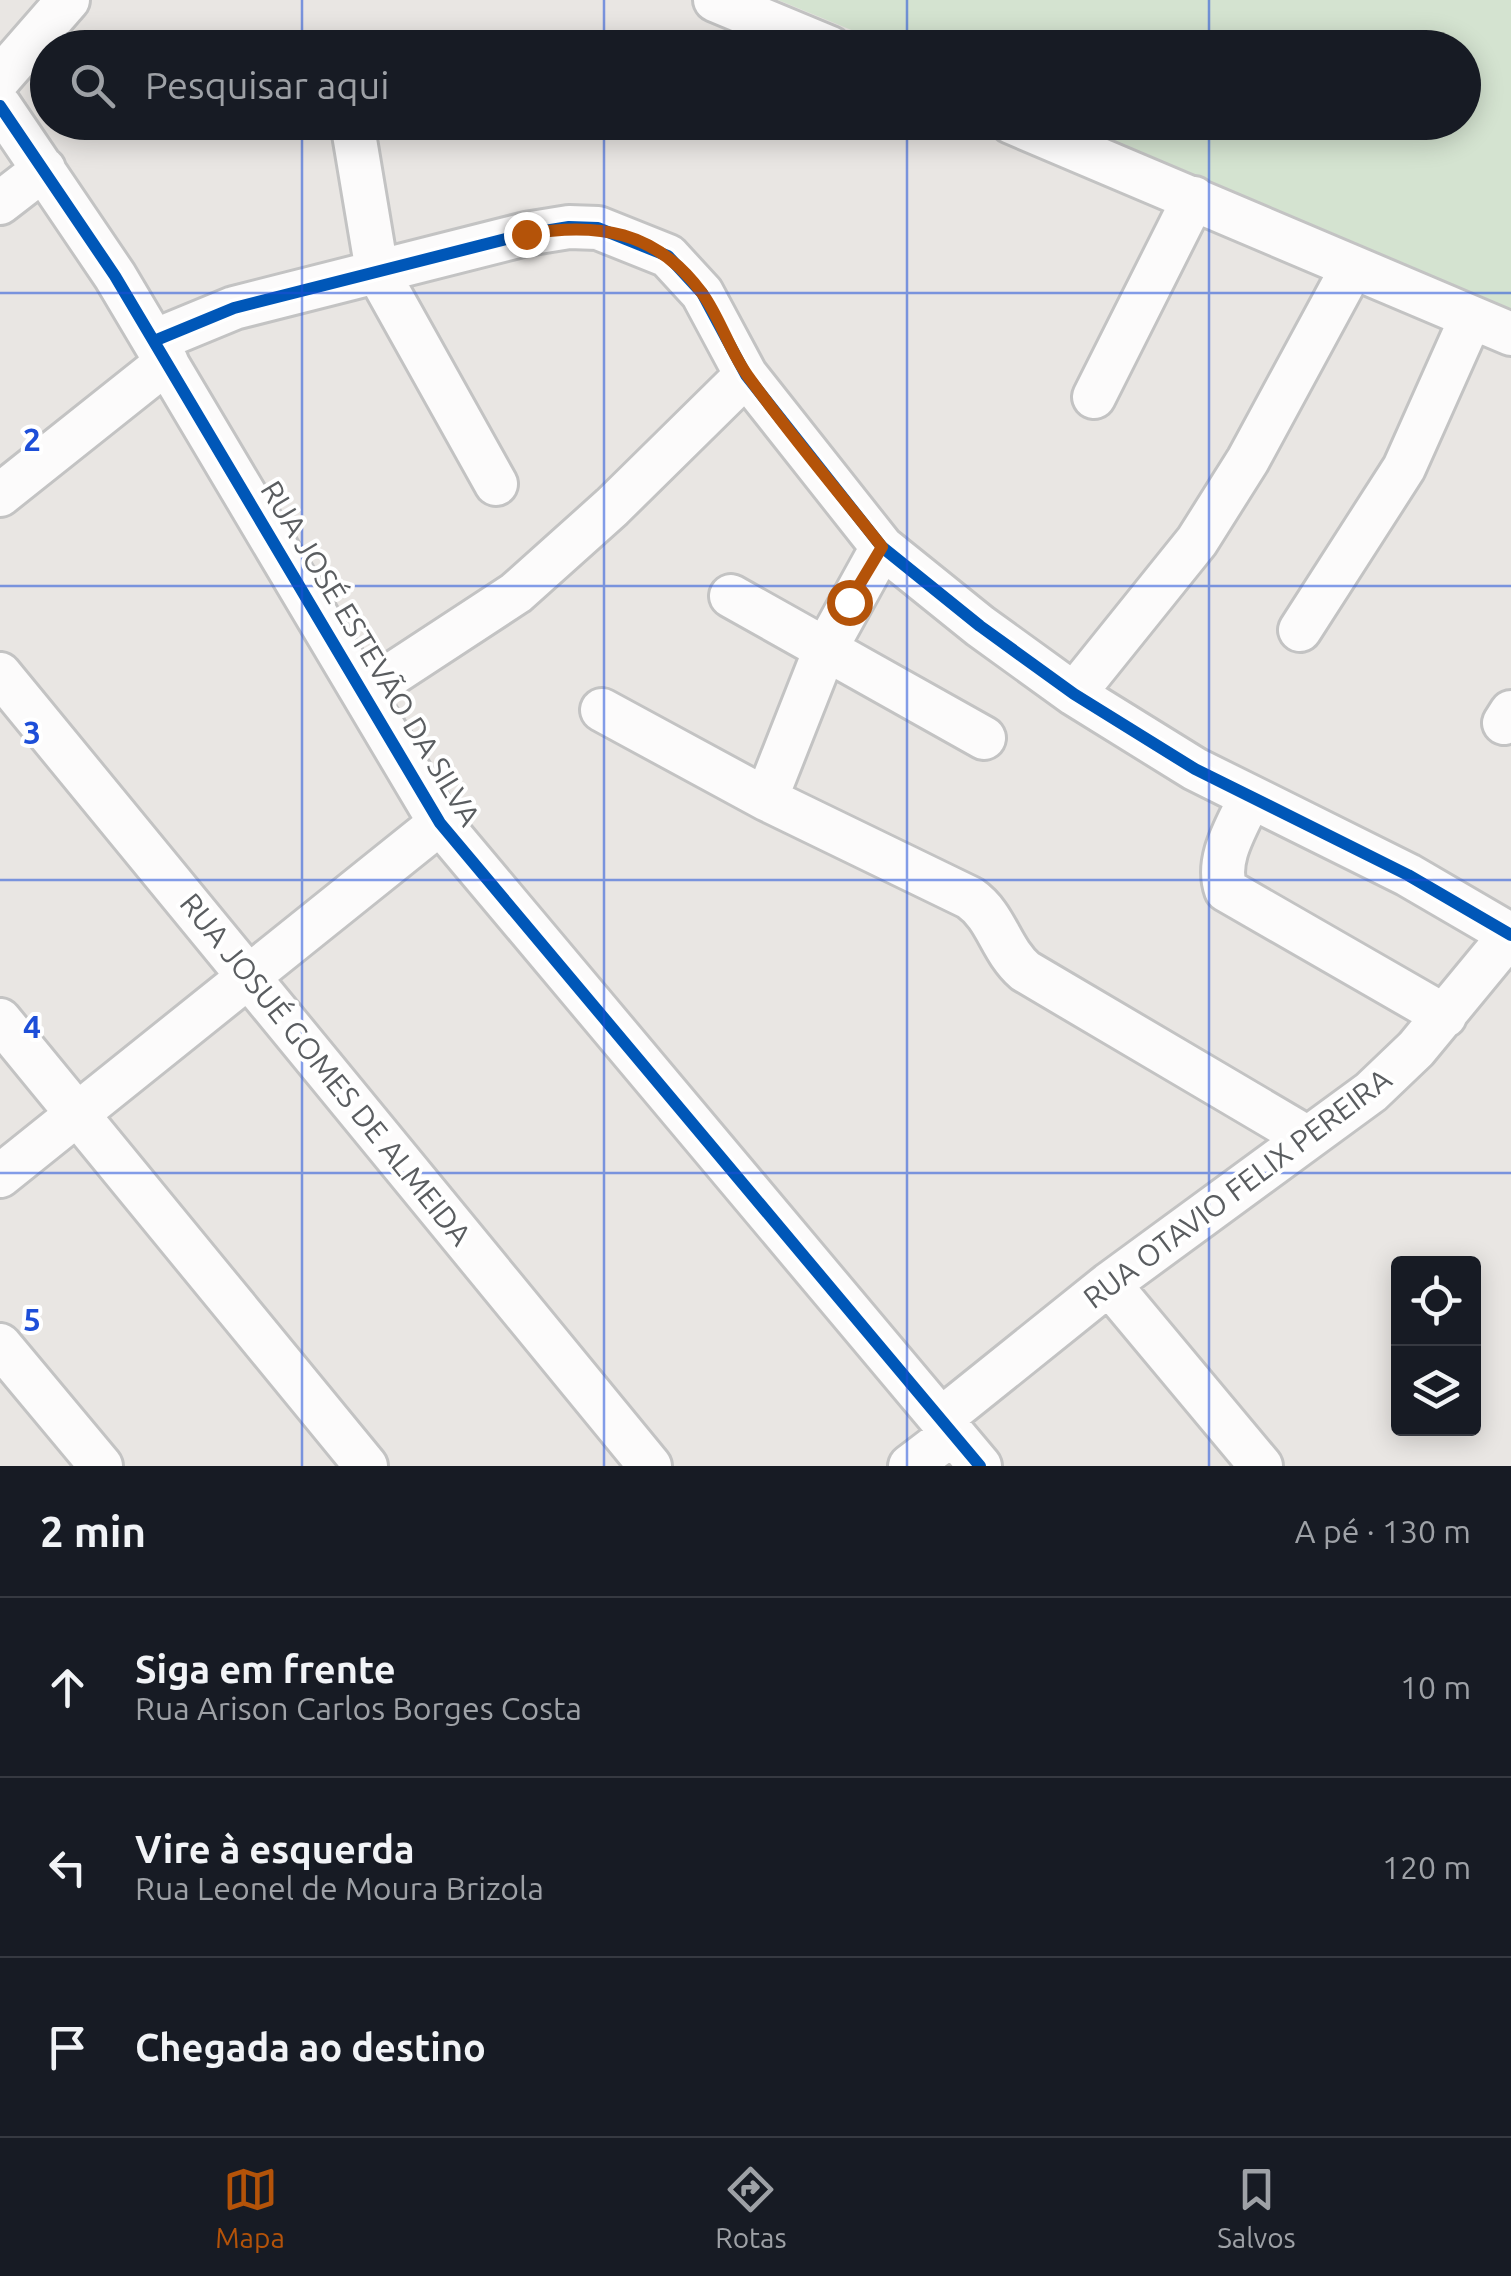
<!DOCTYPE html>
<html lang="pt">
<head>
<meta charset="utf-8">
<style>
	:root { --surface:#171b24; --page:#20242c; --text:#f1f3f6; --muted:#9ea1a6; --line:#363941; --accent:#b45309 }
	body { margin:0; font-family:Ubuntu,sans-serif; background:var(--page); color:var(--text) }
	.controls { position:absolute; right:30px; bottom:30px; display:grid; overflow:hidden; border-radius:10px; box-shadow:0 5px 25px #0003 }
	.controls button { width:90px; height:90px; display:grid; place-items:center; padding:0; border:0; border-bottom:2px solid var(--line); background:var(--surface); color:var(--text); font:50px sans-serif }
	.stop { position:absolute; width:30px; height:30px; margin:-22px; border:8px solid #b45309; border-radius:50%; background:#fff }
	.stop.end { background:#b45309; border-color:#fff; box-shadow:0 2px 10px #0008 }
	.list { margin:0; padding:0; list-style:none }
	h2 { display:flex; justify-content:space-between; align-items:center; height:130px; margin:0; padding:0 40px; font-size:42px }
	h2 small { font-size:32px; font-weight:400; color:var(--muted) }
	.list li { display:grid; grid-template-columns:65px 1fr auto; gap:30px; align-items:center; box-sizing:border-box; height:180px; padding:0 40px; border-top:2px solid var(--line) }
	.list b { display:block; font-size:38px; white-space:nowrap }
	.list p { margin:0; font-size:32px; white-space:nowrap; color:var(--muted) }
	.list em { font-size:32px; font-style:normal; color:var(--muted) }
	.icon { flex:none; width:55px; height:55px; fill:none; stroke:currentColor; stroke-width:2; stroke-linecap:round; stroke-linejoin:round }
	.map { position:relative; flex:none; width:1511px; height:1466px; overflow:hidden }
	.search { position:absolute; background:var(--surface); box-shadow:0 5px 25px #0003; left:30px; right:30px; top:30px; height:110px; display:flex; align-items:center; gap:25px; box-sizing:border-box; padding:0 35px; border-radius:55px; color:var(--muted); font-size:38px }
	.sheet { height:670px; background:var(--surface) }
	nav { display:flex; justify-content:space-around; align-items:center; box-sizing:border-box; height:140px; border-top:2px solid var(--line); background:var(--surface); font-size:28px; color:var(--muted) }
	nav a { display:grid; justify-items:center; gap:5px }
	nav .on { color:var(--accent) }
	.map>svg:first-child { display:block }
</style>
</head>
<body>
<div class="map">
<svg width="1511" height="1466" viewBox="0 0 1511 1466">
	<rect width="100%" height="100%" fill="#e9e6e3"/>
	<path fill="#d4e3d0" d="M778,0H1511V314L1068,123L1464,122V48L893,47Z"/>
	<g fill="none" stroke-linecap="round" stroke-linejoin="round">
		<defs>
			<path id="minor" d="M715,0L830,48
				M0,78L68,0
				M0,106L115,276L440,823L980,1466
				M352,122L377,271L496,484
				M1011,122L1511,334
				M0,203L44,169
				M154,341L234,308L526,234L569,227L598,228L668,256L702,293L746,375L882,547L980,626L1074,694L1195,769L1408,875L1511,935
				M1094,397L1194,198
				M0,495L167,362
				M731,596L984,738
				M1300,630L1404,468L1471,318
				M0,674L650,1466
				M365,692L516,593L612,507L746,375
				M1074,694L1197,541L1248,460L1352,268
				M602,710L766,799L970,898C997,917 1000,949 1025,971L1308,1138
				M1504,723L1511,712
				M1250,798C1237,827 1215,859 1226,890L1445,1016
				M766,799L824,652L882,547
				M0,1020L366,1466
				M0,1176L440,823
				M1109,1284L1261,1466
				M0,1345L101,1466
				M941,1419L1109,1284L1371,1092L1416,1049L1510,935
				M910,1466L952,1434"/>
		</defs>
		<use href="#minor" stroke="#c3c3c3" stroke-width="48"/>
		<use href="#minor" stroke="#fcfbfb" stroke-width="42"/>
		<defs>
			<path id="cycleway" d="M0,106L115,276L440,823L980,1466
				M154,341L234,308L526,234L569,227L598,228L668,256L702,293L746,375L882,547L980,626L1074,694L1195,769L1408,875L1511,935"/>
		</defs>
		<use href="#cycleway" stroke="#fff" stroke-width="19"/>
		<use href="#cycleway" stroke="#0057b8" stroke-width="12"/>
	</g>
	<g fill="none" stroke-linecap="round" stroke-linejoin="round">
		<path stroke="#b45309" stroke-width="12" d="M526,234C597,222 656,230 702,293C721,319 730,353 750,379C792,437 838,491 882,547L849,602"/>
	</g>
	<path fill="none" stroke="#1d4ed8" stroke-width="2.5" stroke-opacity="0.55" d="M302,0V48M604,0V48M907,0V48M1209,0V48M302,122V1466M604,122V1466M907,122V1466M1209,122V1466M0,293H1511M0,586H1511M0,880H1511M0,1173H1511"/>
	<g text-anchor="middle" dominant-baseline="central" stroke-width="8" stroke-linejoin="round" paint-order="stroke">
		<g font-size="30" fill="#5a5d60" stroke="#fff">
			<text transform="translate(371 653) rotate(59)">RUA JOSÉ ESTEVÃO DA SILVA</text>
			<text transform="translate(326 1069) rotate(51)">RUA JOSUÉ GOMES DE ALMEIDA</text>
			<text transform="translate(1237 1188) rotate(-37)">RUA OTAVIO FELIX PEREIRA</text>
		</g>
	</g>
	<g font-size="32" text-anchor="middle" font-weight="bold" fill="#1d4ed8" stroke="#fff" stroke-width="8" stroke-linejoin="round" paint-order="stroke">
		<text x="32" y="451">2</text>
		<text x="32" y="744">3</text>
		<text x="32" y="1038">4</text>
		<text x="32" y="1331">5</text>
	</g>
</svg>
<div class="controls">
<button><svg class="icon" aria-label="locate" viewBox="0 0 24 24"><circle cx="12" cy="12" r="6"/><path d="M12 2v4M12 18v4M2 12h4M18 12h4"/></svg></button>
<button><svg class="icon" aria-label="layers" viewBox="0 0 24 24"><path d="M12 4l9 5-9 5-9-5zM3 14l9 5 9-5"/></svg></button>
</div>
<div class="stop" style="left:849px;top:602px"></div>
<div class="stop end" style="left:526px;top:234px"></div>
<div class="search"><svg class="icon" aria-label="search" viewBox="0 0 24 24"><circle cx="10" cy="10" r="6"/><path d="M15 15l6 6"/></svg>Pesquisar aqui</div>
</div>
<section class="sheet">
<h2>2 min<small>A pé · 130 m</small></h2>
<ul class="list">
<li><svg class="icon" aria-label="ahead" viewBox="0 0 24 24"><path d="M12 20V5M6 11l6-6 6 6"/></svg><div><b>Siga em frente</b><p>Rua Arison Carlos Borges Costa</p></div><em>10 m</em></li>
<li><svg class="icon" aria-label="left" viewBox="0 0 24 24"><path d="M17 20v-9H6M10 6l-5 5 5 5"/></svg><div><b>Vire à esquerda</b><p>Rua Leonel de Moura Brizola</p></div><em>120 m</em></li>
<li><svg class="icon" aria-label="arrive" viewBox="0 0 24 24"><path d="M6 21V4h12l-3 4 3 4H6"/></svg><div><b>Chegada ao destino</b></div></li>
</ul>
</section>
<nav>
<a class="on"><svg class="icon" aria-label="map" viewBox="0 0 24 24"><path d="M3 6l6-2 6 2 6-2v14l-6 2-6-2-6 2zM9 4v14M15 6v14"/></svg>Mapa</a>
<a><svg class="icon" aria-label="directions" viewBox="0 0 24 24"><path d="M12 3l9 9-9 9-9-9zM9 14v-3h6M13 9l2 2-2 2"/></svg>Rotas</a>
<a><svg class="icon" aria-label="saved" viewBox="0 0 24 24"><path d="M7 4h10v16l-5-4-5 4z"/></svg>Salvos</a>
</nav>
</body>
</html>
